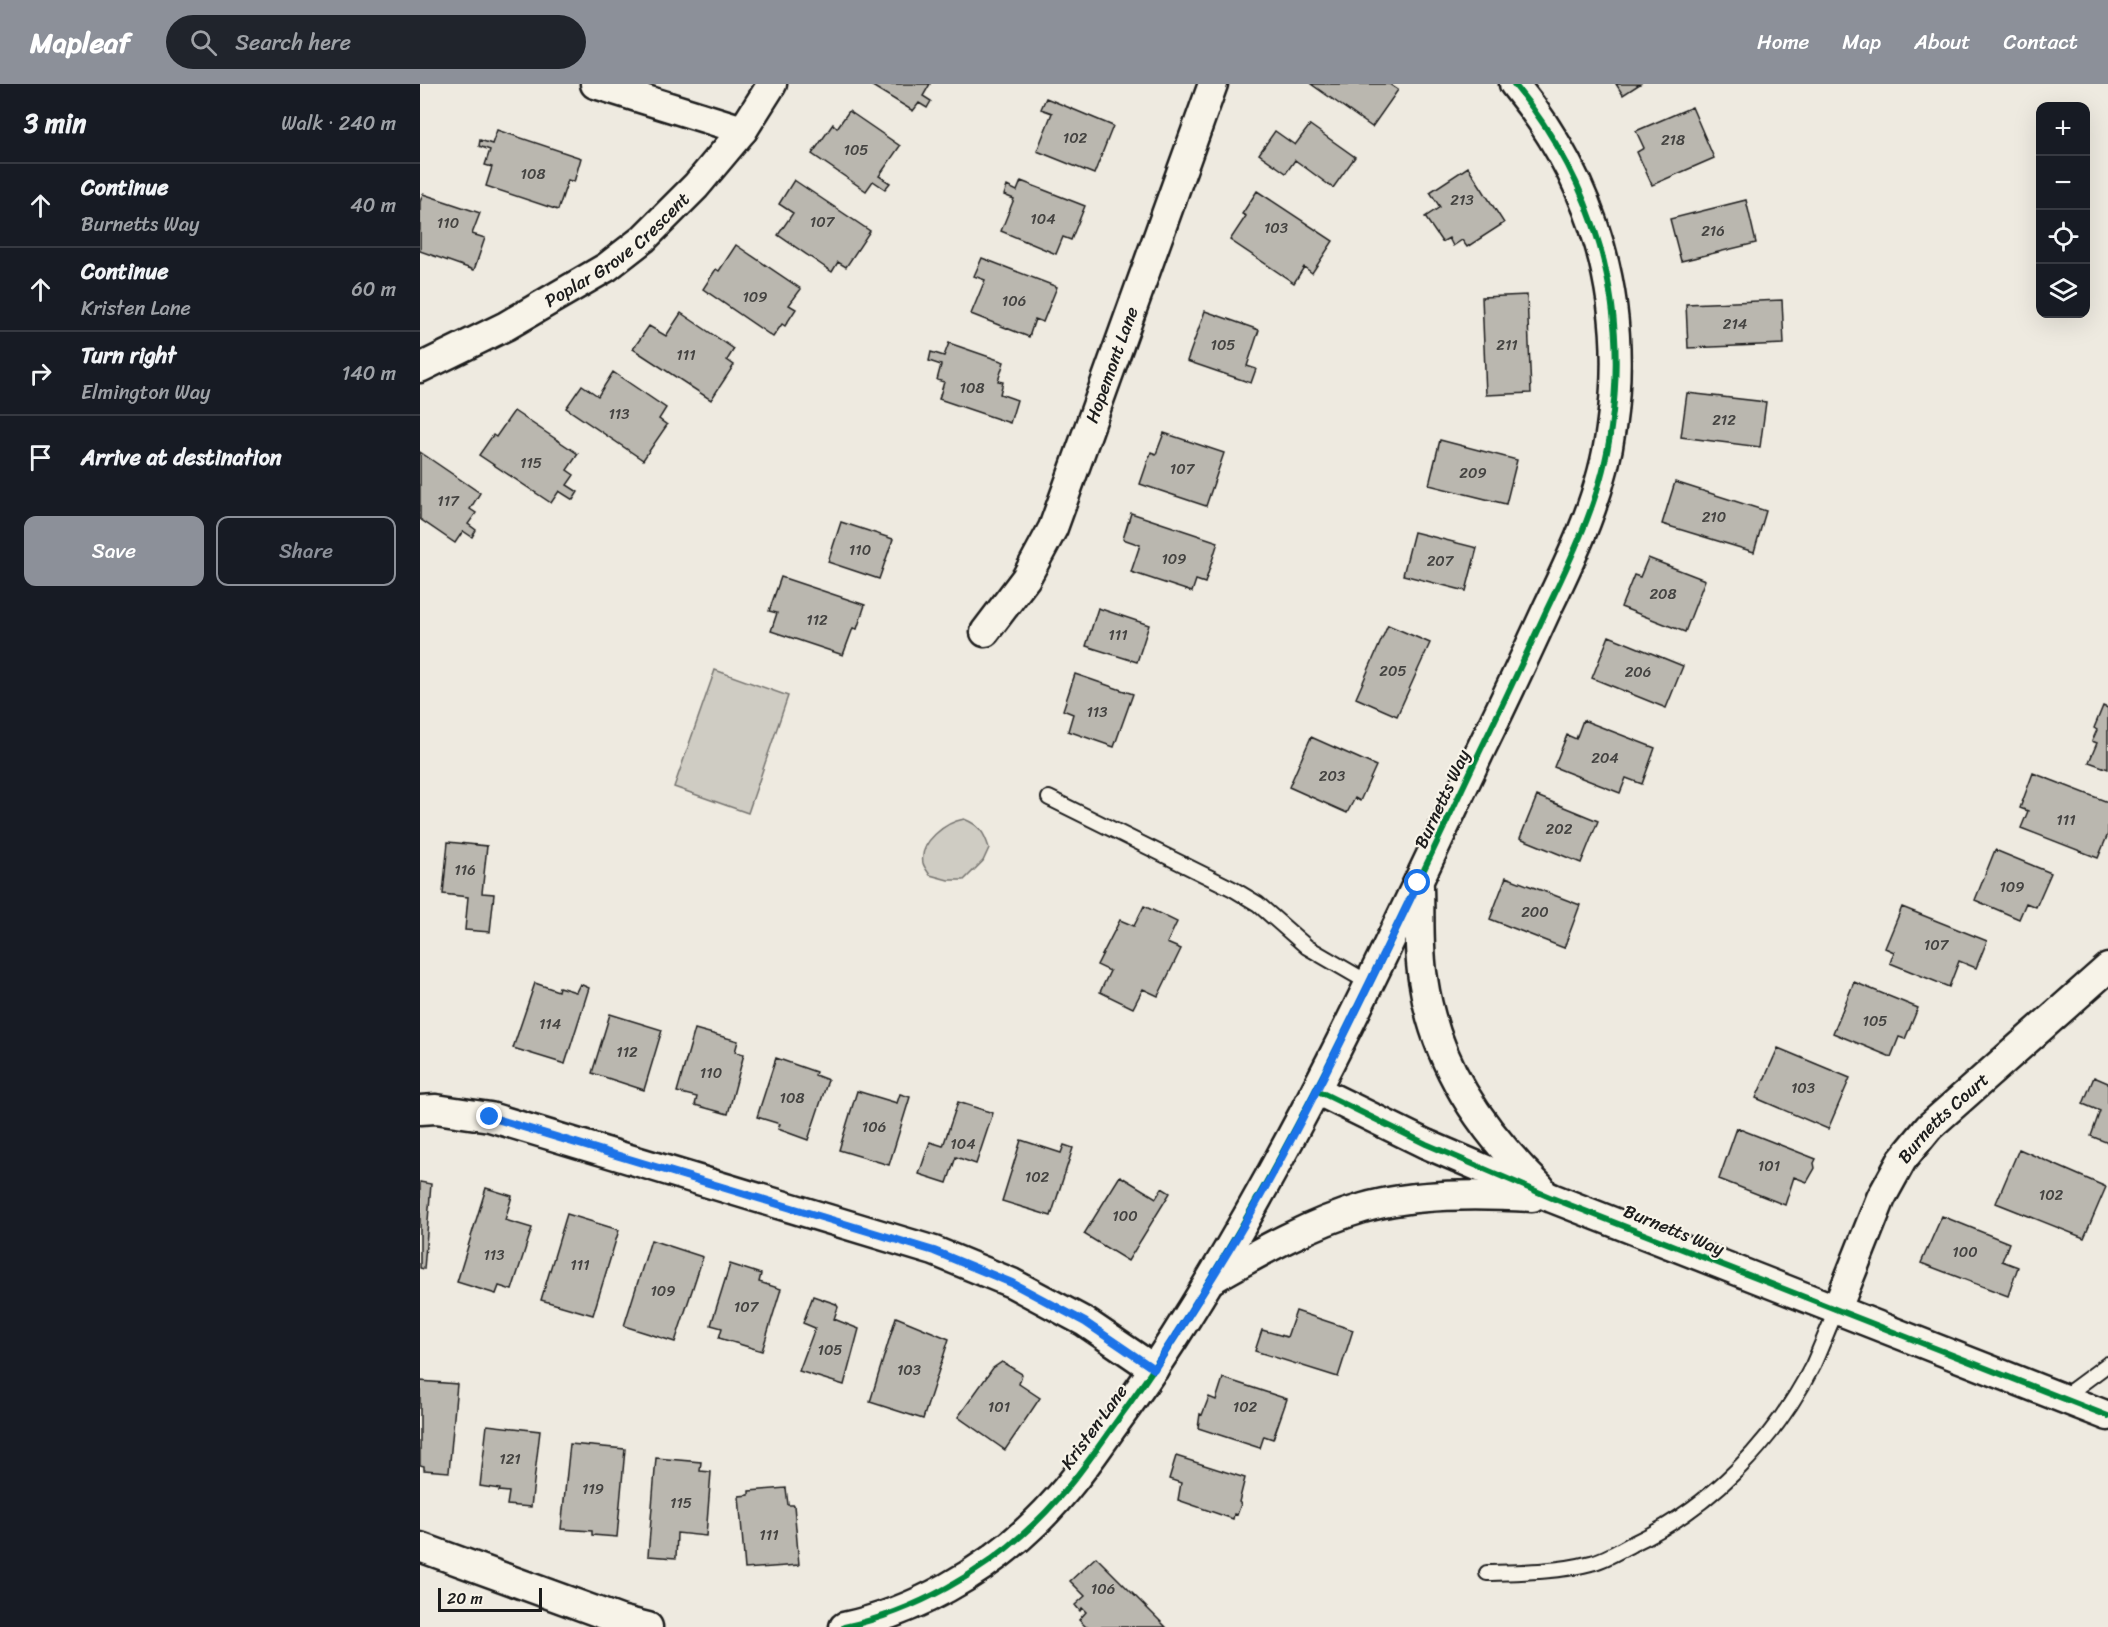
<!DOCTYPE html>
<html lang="en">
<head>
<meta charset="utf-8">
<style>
	:root { --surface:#171b24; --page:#20242c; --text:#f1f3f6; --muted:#9ea1a6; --line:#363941; --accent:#8c9099 }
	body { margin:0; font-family:Sriracha,sans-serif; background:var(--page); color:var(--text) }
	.controls { position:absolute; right:18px; top:18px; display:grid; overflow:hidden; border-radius:12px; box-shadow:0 6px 24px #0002 }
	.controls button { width:54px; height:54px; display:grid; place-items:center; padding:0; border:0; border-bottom:2px solid var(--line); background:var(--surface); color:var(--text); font:30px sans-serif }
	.scale { position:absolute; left:18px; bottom:15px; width:104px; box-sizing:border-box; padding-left:6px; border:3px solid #1c1c1c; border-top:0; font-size:16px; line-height:21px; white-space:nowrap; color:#1c1c1c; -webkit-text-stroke:4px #f7f3e8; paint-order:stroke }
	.stop { position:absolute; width:18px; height:18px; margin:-14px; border:4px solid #1a73e8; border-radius:50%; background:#fff }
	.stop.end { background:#1a73e8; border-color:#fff; box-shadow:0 2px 6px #0008 }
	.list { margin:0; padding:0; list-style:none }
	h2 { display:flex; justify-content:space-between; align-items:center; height:78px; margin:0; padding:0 24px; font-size:26px }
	h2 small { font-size:20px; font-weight:400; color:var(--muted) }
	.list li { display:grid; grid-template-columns:39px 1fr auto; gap:18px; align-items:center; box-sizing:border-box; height:84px; padding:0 24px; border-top:2px solid var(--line) }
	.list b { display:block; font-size:22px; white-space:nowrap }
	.list p { margin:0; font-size:20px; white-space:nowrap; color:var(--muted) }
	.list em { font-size:20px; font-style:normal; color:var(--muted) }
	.actions { display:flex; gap:12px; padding:18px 24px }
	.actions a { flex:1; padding:14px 0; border:2px solid var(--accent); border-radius:12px; text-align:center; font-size:21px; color:var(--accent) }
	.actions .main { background:var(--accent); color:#fff }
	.icon { flex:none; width:33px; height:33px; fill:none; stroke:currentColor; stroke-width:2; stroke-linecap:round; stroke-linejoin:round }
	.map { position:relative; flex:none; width:1688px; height:1543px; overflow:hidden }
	header { display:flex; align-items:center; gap:36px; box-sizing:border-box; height:84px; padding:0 30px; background:var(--accent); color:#fff }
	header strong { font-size:28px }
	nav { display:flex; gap:33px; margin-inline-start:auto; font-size:21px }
	.search { width:420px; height:54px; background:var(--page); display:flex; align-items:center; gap:15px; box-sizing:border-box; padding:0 21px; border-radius:33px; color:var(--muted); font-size:22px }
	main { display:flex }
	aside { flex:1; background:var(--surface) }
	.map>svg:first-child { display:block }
</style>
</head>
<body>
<header>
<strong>Mapleaf</strong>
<div class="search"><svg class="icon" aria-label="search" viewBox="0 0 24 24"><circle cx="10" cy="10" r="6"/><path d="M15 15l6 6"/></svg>Search here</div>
<nav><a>Home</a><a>Map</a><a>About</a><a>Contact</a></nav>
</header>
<main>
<aside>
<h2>3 min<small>Walk · 240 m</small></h2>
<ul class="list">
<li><svg class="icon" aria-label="ahead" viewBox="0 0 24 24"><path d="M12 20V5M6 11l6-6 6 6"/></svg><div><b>Continue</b><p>Burnetts Way</p></div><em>40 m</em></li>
<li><svg class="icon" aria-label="ahead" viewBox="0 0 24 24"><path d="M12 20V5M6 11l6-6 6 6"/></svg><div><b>Continue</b><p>Kristen Lane</p></div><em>60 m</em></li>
<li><svg class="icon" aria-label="right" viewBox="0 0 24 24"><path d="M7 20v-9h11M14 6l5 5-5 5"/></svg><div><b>Turn right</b><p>Elmington Way</p></div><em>140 m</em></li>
<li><svg class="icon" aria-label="arrive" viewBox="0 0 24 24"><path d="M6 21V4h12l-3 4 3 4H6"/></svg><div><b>Arrive at destination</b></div></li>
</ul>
<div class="actions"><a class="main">Save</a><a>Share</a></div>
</aside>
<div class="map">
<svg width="1688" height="1543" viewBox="0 0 1688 1543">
	<rect width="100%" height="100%" fill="#eeeae0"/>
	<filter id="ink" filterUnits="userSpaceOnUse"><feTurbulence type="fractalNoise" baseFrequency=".0167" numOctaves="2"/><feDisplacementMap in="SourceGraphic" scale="12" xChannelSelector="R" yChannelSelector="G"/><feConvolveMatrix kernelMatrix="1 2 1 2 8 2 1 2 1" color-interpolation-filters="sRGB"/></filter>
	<g filter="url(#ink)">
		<path fill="#cfccc3" stroke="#767470" stroke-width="1.5" d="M295,586L368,612L328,729L254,703Z
			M544,735C559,741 564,748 569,764L563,777L544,796H528L510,791C508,788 504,783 503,779C499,758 526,738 544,735Z"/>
		<path fill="#bab7af" stroke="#1c1c1c" stroke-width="1.5" d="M449,0H510L503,12L511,17L507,24L499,19L493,27Z
			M891,0H969L978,6L952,43Z
			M1196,0H1220L1203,11Z
			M626,14L693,42L674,90L617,67L632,29L621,25Z
			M1272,23L1294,74L1232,101L1217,68L1224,64L1216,47Z
			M429,27L480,62L459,92L470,99L465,105L453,97L446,107L392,70L413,40L417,44Z
			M890,41L935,73L913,104L875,76L866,89L839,70L855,47L875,61Z
			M77,46L161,74L154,98L148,96L138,126L66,102L72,83L65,81L70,66L59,62L60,56L72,60Z
			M1048,83L1084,139L1047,163L1042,156L1033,162L1029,154L1022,158L1005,133L1020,123L1010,108Z
			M374,96L450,147L426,183L418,178L412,188L358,151L373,129L359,120Z
			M601,97L665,122L651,156L643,153L636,170L581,147L594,115L584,111L587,102L597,107Z
			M837,107L913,157L892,189L884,183L874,199L810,156L826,132L822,130Z
			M3,110L60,129L52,150L65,154L54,186L0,167V118Z
			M1326,116L1336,159L1261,177L1250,135Z
			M316,161L381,205L369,221L376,225L365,242L362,240L353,253L283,205L296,185L299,187Z
			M562,174L637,203L623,238L615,235L609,253L551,230L565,196L554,192Z
			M1107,211L1111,309L1066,311L1062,213Z
			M1362,216L1364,260L1268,264L1266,220Z
			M785,227L839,246L827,282L836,285L831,299L767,277Z
			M261,229L314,265L307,276L314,281L291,316L213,265L229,242L246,252Z
			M529,259L584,278L578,297L583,298L580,310L597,316L590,339L519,315L524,298L517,296L521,281L509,277L511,268L524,272Z
			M193,288L246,324L239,335L247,341L223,376L146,324L162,301L178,312Z
			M1267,309L1346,318L1340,363L1261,353Z
			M94,327L158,370L147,386L154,391L147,401L158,408L153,416L139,407L131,419L59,371L73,351L76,353Z
			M744,349L804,369L786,422L720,400L731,368L736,370Z
			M1020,356L1097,376L1086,420L1009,401Z
			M0,368L60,409L50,425L56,429L48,440L56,446L52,453L43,447L35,459L0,435Z
			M1255,398L1346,427L1334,468L1242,440Z
			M711,429L798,458L785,499L776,496L772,508L711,488L720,461L703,455Z
			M421,438L473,455L459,495L408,478Z
			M994,448L1057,464L1046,507L983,491Z
			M1228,474L1285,496L1265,548L1201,523L1214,491L1220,493Z
			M361,493L445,521L437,545L433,544L423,571L351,547L357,529L349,527Z
			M678,524L729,541L717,578L666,562Z
			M968,541L1010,559L977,632L936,614Z
			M1189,552L1263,582L1246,624L1172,594Z
			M655,590L713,610L694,663L648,647L653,630L643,626Z
			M1683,622L1688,624V685L1669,678L1677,659L1672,657L1677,646L1674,644Z
			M1163,636L1235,664L1222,700L1206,694L1200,709L1134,683L1147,651L1156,655Z
			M891,653L956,682L940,717L935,714L927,729L869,703Z
			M1613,689L1688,718V750L1678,774L1601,744L1608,727L1600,724Z
			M1117,712L1178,737L1161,779L1100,754Z
			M28,758L67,762L62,809L74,810L70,848L45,846L48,813L23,810Z
			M1575,766L1631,789L1616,823L1606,819L1599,835L1555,816Z
			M1086,793L1160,821L1144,864L1070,835Z
			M724,822L757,838L747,859L761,865L738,912L723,905L713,924L680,908L690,887L677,881L700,836L714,842Z
			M1482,823L1567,857L1556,884L1539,877L1529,903L1470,879L1474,868L1465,864Z
			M1434,898L1498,924L1485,955L1479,953L1471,973L1413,949Z
			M115,899L138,907L139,903L156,908L160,900L169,904L145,980L93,964Z
			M190,930L242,946L224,1006L172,989Z
			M275,945L318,957L315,968L324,970L308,1030L275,1021L277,1013L257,1008Z
			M1358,964L1430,994L1408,1045L1336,1014Z
			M356,974L396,988L395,991L408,996L388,1056L358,1045L360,1040L337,1033Z
			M1674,993L1688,999V1059L1671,1052L1680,1027L1663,1020Z
			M437,1007L477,1019L480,1010L490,1013L469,1081L419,1066Z
			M538,1018L573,1029L556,1080L536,1073L527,1099L499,1090L510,1058L523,1062Z
			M1317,1044L1396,1075L1394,1079L1395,1084L1387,1098L1374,1093L1365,1121L1299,1095Z
			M601,1056L641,1069L644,1061L653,1064L631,1132L582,1117Z
			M1599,1065L1686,1103L1664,1154L1576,1119Z
			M700,1092L736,1114L742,1104L750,1109L708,1177L664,1150Z
			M0,1098L11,1100L4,1185L0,1184Z
			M66,1104L92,1112L85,1136L112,1144L92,1206L79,1202L76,1210L37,1198Z
			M147,1130L199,1146L173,1231L121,1216Z
			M1522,1132L1589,1159L1582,1177L1598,1183L1588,1212L1501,1179Z
			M231,1156L283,1173L255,1258L204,1242Z
			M310,1180L341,1190L339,1198L361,1205L342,1267L299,1254L302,1244L291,1241Z
			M393,1212L416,1220L418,1223L414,1235L439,1245L424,1301L379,1287L395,1244L383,1239Z
			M876,1227L933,1246L918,1293L835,1267L842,1246L867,1253Z
			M476,1233L529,1255L503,1335L450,1318Z
			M582,1278L602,1290L599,1300L620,1314L585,1366L538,1333L573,1284Z
			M803,1294L867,1315L853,1355L844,1352L840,1364L778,1344L780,1330L782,1331L789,1313L796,1316Z
			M0,1297L37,1300L29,1388L4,1386V1382L0,1381Z
			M67,1341L120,1347L111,1423L87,1421L89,1408L79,1407L80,1405L60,1402Z
			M150,1360L205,1365L197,1453L172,1451V1447L141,1445Z
			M756,1372L825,1394L819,1418L821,1420L817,1431L814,1430L813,1435L758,1416L761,1399L749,1395Z
			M236,1374L281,1378L280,1387L291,1388L286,1452L257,1449L256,1474L228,1472Z
			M366,1404L368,1421H374L379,1481L325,1485L319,1412L329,1411V1407Z
			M676,1473L746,1543H666L659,1536L666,1528L662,1524L660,1527L655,1521L665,1512L650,1497Z"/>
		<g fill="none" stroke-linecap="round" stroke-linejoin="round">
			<defs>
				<path id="service" d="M629,714L813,805L838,820L887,863L949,899
					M1642,1314L1688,1280
					M1067,1489C1102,1488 1138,1488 1171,1479C1185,1476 1199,1467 1212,1460C1290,1424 1354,1358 1393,1281C1401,1263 1408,1245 1416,1227"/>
				<g id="minor">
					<path d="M175,0L323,46"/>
					<path id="s1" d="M0,284L86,242L187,183L223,155L276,102L323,46L352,0"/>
					<path id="s2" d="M565,548L606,494L633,444L793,0"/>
					<path d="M999,803C1000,833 998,865 1003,895C1015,979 1060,1045 1120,1103"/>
					<path d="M896,1006L1006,1060L1132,1114L1688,1332"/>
					<path d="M0,1026L16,1025L70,1033L514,1167L592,1199L665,1238L734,1285"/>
					<path d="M794,1194C841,1167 891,1139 943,1124C995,1109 1059,1110 1112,1113"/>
					<path id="s3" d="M1416,1227L1461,1114L1482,1076L1509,1043L1688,884"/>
					<path d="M0,1463L200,1536L228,1543"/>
					<path d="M424,1543C494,1528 565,1488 616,1438C645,1410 668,1378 691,1345C713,1315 734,1285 754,1254C873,1068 966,867 1060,667C1083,620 1105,573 1127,525C1155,467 1183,408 1191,344C1209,217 1175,99 1094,0"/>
				</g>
			</defs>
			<use href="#service" stroke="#1c1c1c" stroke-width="18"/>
			<use href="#minor" stroke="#1c1c1c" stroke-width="33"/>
			<use href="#service" stroke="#f7f3e8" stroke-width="14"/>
			<use href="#minor" stroke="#f7f3e8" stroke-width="28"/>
			<defs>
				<path id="cycleway" d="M896,1006L1006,1060L1132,1114L1688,1332
					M424,1543C494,1528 565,1488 616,1438C645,1410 668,1378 691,1345C713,1315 734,1285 754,1254C873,1068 966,867 1060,667C1083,620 1105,573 1127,525C1155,467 1183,408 1191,344C1209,217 1175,99 1094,0"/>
			</defs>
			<use href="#cycleway" stroke="#f7f3e8" stroke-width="10"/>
			<use href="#cycleway" stroke="#00873e" stroke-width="6"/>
		</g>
	</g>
	<g fill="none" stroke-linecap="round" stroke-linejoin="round" filter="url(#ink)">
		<path stroke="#1a73e8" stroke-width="8" d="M70,1033L514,1167L592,1199L665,1238L734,1285C768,1232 802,1180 833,1125C893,1019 945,908 998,799"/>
	</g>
	<g text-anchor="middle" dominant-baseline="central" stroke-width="4.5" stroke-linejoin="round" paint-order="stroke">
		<g font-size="15" fill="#444341">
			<text x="655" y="54">102</text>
			<text x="1253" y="56">218</text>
			<text x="436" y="66">105</text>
			<text x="113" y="90">108</text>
			<text x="1042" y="116">213</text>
			<text x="623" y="135">104</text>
			<text x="402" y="138">107</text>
			<text x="28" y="139">110</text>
			<text x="856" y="144">103</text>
			<text x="1293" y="147">216</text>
			<text x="335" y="213">109</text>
			<text x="594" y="217">106</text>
			<text x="1315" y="240">214</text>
			<text x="803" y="261">105</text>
			<text x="1087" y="261">211</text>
			<text x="266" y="271">111</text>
			<text x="552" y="304">108</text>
			<text x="199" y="330">113</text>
			<text x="1304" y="336">212</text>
			<text x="111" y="379">115</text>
			<text x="762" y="385">107</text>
			<text x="1053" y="389">209</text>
			<text x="28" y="417">117</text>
			<text x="1294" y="433">210</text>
			<text x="440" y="466">110</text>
			<text x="754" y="475">109</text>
			<text x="1020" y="477">207</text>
			<text x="1243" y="510">208</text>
			<text x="397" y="536">112</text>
			<text x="698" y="551">111</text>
			<text x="973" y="587">205</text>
			<text x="1218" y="588">206</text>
			<text x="677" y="628">113</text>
			<text x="1185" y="674">204</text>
			<text x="912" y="692">203</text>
			<text x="1646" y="736">111</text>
			<text x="1139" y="745">202</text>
			<text x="45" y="786">116</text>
			<text x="1592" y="803">109</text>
			<text x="1115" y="828">200</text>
			<text x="1516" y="861">107</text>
			<text x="1455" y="937">105</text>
			<text x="130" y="940">114</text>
			<text x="207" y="968">112</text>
			<text x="291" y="989">110</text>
			<text x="1383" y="1004">103</text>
			<text x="372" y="1014">108</text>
			<text x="454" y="1043">106</text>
			<text x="543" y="1060">104</text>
			<text x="1349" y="1082">101</text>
			<text x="617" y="1093">102</text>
			<text x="1631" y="1111">102</text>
			<text x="705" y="1132">100</text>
			<text x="1545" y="1168">100</text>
			<text x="74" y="1171">113</text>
			<text x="160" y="1181">111</text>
			<text x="243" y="1207">109</text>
			<text x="326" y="1223">107</text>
			<text x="410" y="1266">105</text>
			<text x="489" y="1286">103</text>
			<text x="579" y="1323">101</text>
			<text x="825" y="1323">102</text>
			<text x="90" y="1375">121</text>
			<text x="173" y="1405">119</text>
			<text x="261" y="1419">115</text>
			<text x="349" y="1451">111</text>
			<text x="683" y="1505">106</text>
		</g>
		<g font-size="18" fill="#1c1c1c" stroke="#f7f3e8">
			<text stroke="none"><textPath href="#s1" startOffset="231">Poplar Grove Crescent</textPath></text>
			<text stroke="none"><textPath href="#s2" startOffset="298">Hopemont Lane</textPath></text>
			<text transform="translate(1022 715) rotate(-65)">Burnetts Way</text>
			<text stroke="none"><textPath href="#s3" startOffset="224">Burnetts Court</textPath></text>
			<text transform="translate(1254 1146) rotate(22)">Burnetts Way</text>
			<text transform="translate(674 1343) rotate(-54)">Kristen Lane</text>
		</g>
	</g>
</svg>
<div class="controls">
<button>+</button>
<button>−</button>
<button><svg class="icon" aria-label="locate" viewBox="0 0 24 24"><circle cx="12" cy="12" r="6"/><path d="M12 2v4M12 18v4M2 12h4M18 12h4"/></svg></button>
<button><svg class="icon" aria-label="layers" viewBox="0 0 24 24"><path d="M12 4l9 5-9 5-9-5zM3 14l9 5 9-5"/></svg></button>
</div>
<div class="scale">20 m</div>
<div class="stop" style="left:998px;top:799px"></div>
<div class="stop end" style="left:70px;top:1033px"></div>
</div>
</main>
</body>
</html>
